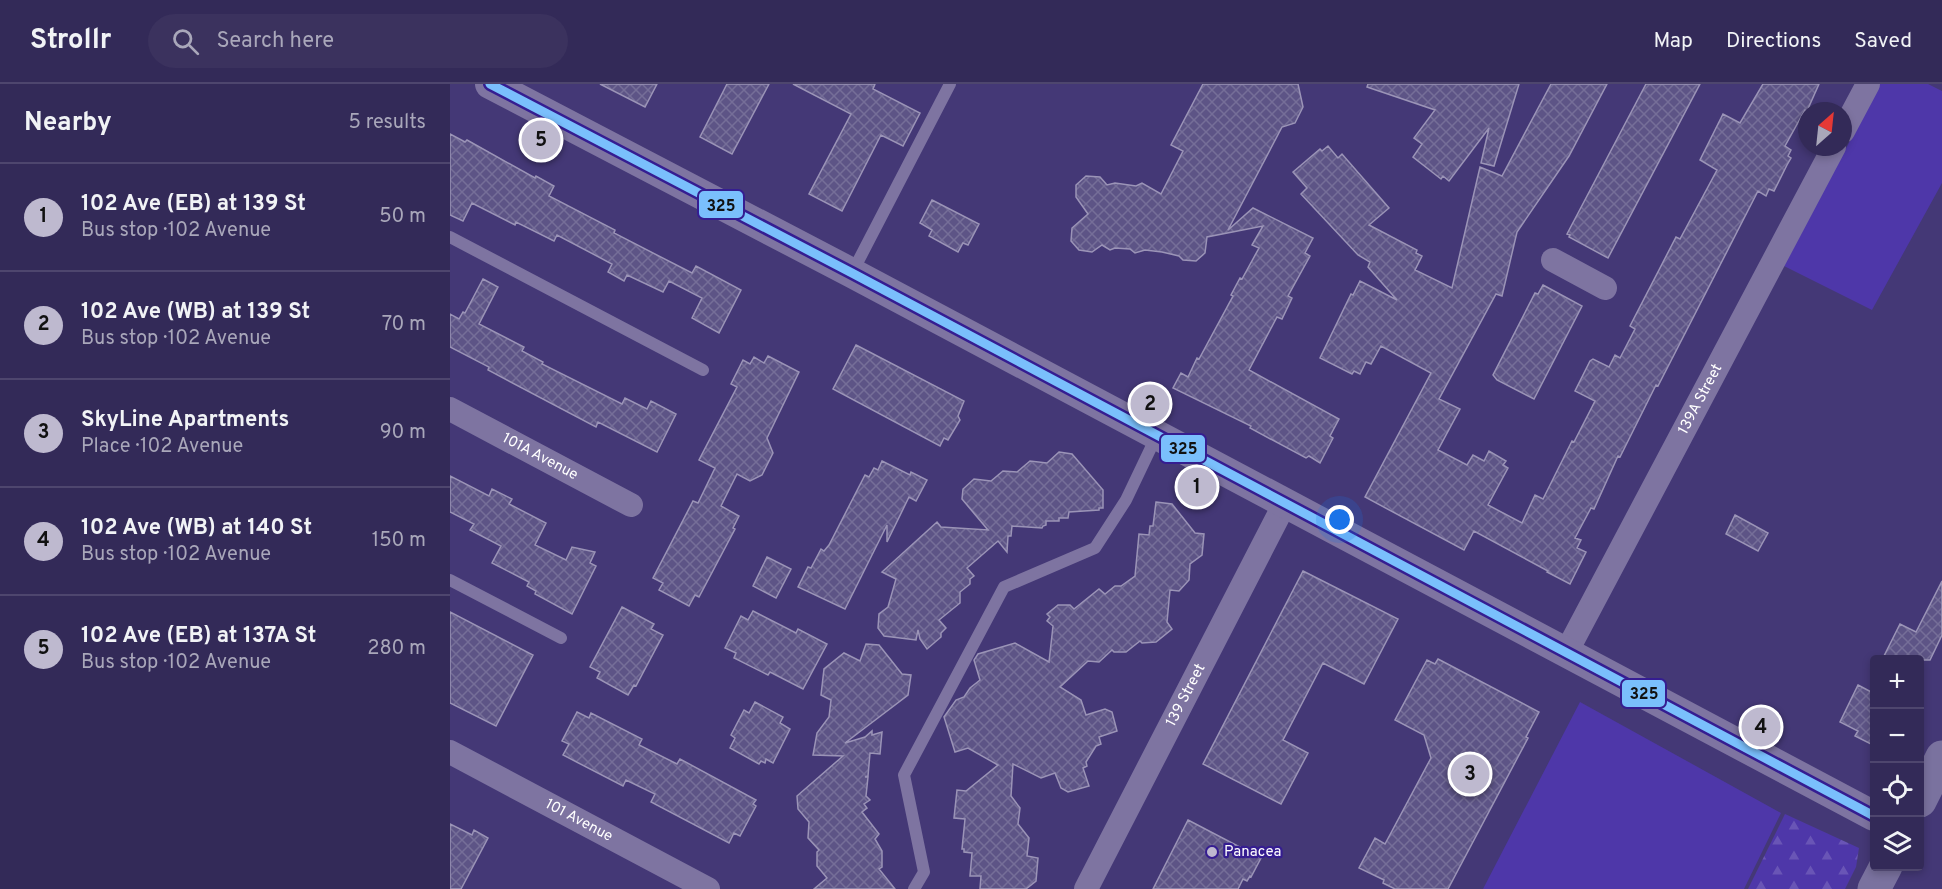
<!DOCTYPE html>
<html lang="en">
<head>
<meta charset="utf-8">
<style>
	:root { --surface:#332a58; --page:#3b325e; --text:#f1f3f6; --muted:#a9a7ba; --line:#4e466e; --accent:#beb9cf }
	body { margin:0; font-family:Overpass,sans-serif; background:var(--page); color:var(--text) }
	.controls { position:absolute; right:18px; bottom:18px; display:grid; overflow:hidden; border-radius:6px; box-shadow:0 3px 9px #0003 }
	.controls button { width:54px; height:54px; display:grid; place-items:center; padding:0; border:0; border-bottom:2px solid var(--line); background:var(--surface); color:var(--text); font:30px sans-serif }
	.compass { position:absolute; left:1348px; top:18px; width:54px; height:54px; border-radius:50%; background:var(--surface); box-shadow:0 3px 9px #0003; rotate:27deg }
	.you { position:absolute; left:890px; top:436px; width:21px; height:21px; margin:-15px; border:4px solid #fff; border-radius:50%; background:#1a73e8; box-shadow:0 0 0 9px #1a73e833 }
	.badge { display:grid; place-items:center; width:39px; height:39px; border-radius:50%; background:var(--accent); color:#111; font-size:20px; font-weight:700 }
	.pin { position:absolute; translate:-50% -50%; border:3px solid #fff; box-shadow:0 2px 6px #0006 }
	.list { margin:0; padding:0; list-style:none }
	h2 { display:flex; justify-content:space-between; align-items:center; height:78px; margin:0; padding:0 24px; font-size:26px }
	h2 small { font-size:20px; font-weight:400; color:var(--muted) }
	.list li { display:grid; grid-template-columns:39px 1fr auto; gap:18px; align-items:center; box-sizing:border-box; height:108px; padding:0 24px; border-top:2px solid var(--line) }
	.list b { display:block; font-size:22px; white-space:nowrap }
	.list p { margin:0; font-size:20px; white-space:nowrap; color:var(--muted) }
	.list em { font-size:20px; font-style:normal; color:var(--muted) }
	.icon { flex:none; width:33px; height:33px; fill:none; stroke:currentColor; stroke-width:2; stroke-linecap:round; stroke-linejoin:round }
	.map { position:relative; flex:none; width:1492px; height:805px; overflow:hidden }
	header { display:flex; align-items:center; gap:36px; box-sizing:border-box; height:84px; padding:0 30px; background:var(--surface); border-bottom:2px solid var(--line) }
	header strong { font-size:28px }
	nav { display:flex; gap:33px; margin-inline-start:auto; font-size:21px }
	.search { width:420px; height:54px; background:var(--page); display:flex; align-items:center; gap:15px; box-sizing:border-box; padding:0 21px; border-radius:33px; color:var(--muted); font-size:22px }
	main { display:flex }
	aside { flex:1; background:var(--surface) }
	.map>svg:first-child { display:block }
</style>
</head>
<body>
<header>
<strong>Strollr</strong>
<div class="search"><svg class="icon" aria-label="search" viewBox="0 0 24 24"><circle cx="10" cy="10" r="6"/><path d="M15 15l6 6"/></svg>Search here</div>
<nav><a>Map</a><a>Directions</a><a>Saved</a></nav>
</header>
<main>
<aside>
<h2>Nearby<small>5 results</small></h2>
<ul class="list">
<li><span class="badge">1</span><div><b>102 Ave (EB) at 139 St</b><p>Bus stop · 102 Avenue</p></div><em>50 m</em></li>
<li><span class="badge">2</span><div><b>102 Ave (WB) at 139 St</b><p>Bus stop · 102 Avenue</p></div><em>70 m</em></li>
<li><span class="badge">3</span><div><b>SkyLine Apartments</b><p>Place · 102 Avenue</p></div><em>90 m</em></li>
<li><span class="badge">4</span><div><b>102 Ave (WB) at 140 St</b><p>Bus stop · 102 Avenue</p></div><em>150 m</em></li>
<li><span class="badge">5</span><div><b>102 Ave (EB) at 137A St</b><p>Bus stop · 102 Avenue</p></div><em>280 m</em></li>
</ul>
</aside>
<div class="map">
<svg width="1492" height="805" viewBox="0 0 1492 805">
	<defs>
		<pattern id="forest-firs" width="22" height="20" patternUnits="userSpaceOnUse" patternTransform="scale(1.5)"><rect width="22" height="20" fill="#4e37a9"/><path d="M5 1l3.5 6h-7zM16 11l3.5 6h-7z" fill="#6955b6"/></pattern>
		<pattern id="building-cross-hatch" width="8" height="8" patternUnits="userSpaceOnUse" patternTransform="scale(1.5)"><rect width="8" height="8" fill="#5d5486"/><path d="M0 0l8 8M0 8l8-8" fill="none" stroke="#756e98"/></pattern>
	</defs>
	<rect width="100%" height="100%" fill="#443876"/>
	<path fill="#4e37a9" d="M1430,0H1478L1492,7V99L1422,226L1334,182Z
		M1130,618L1331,729L1294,805H1033Z"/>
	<path fill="url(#forest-firs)" d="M1335,730L1409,764L1406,783L1395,805H1298Z"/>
	<path fill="url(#building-cross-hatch)" stroke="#9b94b7" stroke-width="1.5" d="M150,0H207L195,23Z
		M277,0H319L282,70L250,53Z
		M343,0H425L423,5L470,29L453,62L431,51L392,127L359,110L401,30Z
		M753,0H848L853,23L845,39L832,43L778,146L803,124L863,154L855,169L860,172L838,212L842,214L832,235L827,233L799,286L889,335L880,352L883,354L870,379L859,372L856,374L800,344L801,342L723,304L731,289L738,293L747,274L749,275L783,212L781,211L790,194L792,195L809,164L802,161L813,142L757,153L755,169L746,177L733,176L729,172L712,168L695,166L685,169L680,165L665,164L660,166L652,161L642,168L629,166L621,157L622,144L638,130L626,113V101L636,92L650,93L657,101L665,99L686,102L692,99L711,110L733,67L721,61Z
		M918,0H1069L1044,82L1031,79L1039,44L999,97L993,92L991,95L963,73L972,60L964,54L985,26L917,3Z
		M1101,0H1157L1119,72L1067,148L1052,212L1046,210L989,315L1010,325L988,366L1017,381L1023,371L1034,377L1039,367L1056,377L1053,381L1058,384L1038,421L1072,439L1085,411L1093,415L1122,357L1124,358L1145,317L1125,307L1140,277L1143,275L1159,283L1165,271L1170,274L1185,245L1180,242L1226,153L1230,155L1267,86L1250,76L1273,30L1290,39L1313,0H1369L1357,27L1355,26L1335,62L1341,66L1338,72L1341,74L1337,81L1324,107L1319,105L1316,112L1308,107L1208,302L1206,301L1170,373L1168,372L1144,425L1141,424L1125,454L1131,456L1127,464L1136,468L1120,500L1097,488L1098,487L1024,447L1014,466L915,413L981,289L931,262L921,280L916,278L910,290L904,287L902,290L870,274L901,210L903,211L910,197L947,216L918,183L920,178L908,171L851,110L857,104L843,88L870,65L872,67L878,62L888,74L892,70L939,124L919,141L967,166L966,169L972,172L965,186L1002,204L1030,83L1052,92Z
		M1196,0H1250L1158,174L1119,153L1120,151L1117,150Z
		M0,50L15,58L17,56L85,94L86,92L104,102L99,112L165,146L164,149L242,189L246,182L291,206L269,249L242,234L252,214L219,197L213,208L177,191L174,197L158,188L162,180L107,151L104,157L66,138L65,141L22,119L13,137L0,131Z
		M482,116L529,140L518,161L513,159L508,168L479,152L482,146L470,139Z
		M33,195L48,203L29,240L74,263L72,267L93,278L92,280L172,320L175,314L197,325L201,317L226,330L207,368L148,338L146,343L38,286L39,283L0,263V230L9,235L13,228L15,229Z
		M1093,201L1132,222L1084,315L1047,296L1043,291L1085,209L1088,210Z
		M406,261L514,317L508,332L510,336L498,356L494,354L490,362L383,305Z
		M318,272L349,288L317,354L323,369L312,391L300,397L287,390L271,422L289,432L283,444L285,445L249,513L245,511L239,522L209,506L213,499L203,494L243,417L248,419L265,384L249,376L287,303L281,300L293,276L300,280L304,273L314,279Z
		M609,368L622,370L653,406V424H649V426L619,428L618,434H609V437H596V441L593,442L592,444L562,442L561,452H558L557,468L548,457L517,484L524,492L520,495V500L510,508V519L489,536L496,544L491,549V553L477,565L470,555L468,546L466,556L434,552L428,544L429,530L438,523L446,495L432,488L487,438L491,443L538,446L512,415L513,405L524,395L541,397L553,387L567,388L580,377L597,379Z
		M432,377L460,391L461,388L477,396L466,417L459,413L437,458V441L395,525L348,503L358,483L361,484L371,465L374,467L379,461L415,391L419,393L424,384L428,386Z
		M0,392L39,412L42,405L62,415L59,420L96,439L85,461L116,476L122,463L145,468L140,479L146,482L122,530L85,510L86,507L77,502L79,498L42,479L51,462L20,446L24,440L0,428Z
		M706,418L722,420L745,449L754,450L752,471L740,480L739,496L729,507L720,506L717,538L722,545L706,558L692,559L690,557L676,568H664L662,566L649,578L638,577L610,603L631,616L636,631L655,625L662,628L667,647L649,653L651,660L646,662L636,678L637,682L633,684L639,702L618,708L611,704L605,689L591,694L563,680L561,712L570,724L568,740L579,754L577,772L588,774L586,797L576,805H530L531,792H520L522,769L514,768V765H512L515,735L504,734L507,706L516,707L548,681L518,664L505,668L494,633L506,616L514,613L520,604L530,596L524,576L528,570L565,559L599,578L603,542L597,537L600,533L597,530L608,521H620L624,525L649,505L655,510L665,502H671L685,492L689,450L699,451L700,442H703Z
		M1285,431L1318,449L1308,467L1276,450Z
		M317,473L341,485L326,514L303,502Z
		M853,487L948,535L914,600L873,579L833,656L858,669L831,720L753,680Z
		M1492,497V551L1480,576H1432L1450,540L1466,548Z
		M172,523L204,540L201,545L213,551L186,602L184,601L178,611L147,594L150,588L140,583Z
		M303,527L346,549L348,545L377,560L353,605L320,588L318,591L284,574L286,569L275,564L291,532L298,536Z
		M0,528L83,571L46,642L0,619Z
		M416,560L429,561L452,590L461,591L458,611L395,659L415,653L422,647V651L432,648L430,670L420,669L418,692L415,693H418L416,712L420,716L414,720L417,724L412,728L429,750L425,755L432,767V783L429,785L445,805H364L377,794L367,782V768L369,766L358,754L359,738L348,725L347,712L393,672L363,671L367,649L379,633L381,616L371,611L374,585L394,569L410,577Z
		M988,575L1089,628L1076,653L1078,654L998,805H945L933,799L934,796L909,784L925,754L935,760L981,674L974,651L945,636L977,576L985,580Z
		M1408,601L1425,610V662L1405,652L1408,647L1390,638Z
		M305,618L333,633L330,639L340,645L323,679L316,675L315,679L311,677L309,680L280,664L285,654L281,651L294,626L299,629Z
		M127,628L139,634L141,629L192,655L189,661L227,680L230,675L306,716L303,720L306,722L290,752L284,749L279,759L201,718L205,710L176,696L173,702L113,671L119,660L112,657Z
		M738,736L811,774L801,793L800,792L797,797L793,795L788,805H703Z
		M0,740L22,751L24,746L38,754L11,805H0Z"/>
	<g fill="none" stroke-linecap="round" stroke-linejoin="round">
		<path stroke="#7e74a1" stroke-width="12" d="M0,153L253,286
			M402,189L500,0
			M0,496L111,554
			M464,805L474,788L454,691L554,503L645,464L676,416L707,351"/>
		<g stroke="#7e74a1" stroke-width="24">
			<path d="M1393,47L1418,0"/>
			<path d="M1103,176L1155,204"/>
			<path id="s1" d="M0,325L181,421"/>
			<path id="s2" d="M1117,567L1384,63"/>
			<path id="s3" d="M0,668L258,805"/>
			<path id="s4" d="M636,805L835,419"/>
		</g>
		<path stroke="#7e74a1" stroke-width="30" d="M40,0L402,189L1424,732"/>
		<path stroke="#7a729f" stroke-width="33" d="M1470,717L1492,673
			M1424,805L1436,782"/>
		<defs>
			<path id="bus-1" d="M40,0L402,189L1424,732"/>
		</defs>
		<use href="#bus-1" stroke="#351d91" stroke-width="14"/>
		<use href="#bus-1" stroke="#7abffc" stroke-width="9"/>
	</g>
	<circle fill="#beb9cf" stroke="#351d91" stroke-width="2" cx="762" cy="768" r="6"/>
	<g text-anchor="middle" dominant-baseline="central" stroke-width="4.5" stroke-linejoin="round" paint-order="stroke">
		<g font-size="15" fill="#fff" stroke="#351d91">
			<text stroke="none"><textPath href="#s2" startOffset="285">139A Street</textPath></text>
			<text stroke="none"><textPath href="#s1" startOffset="102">101A Avenue</textPath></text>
			<text stroke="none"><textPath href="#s4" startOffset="218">139 Street</textPath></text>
			<text stroke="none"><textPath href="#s3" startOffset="146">101 Avenue</textPath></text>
		</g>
		<g font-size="15" fill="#fff" stroke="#351d91" text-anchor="start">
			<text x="774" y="768">Panacea</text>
		</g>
	</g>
	<g stroke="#351d91" stroke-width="2">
		<rect x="248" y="106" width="46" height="29" rx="6" fill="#7abffc"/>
		<rect x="710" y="350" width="46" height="29" rx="6" fill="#7abffc"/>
		<rect x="1171" y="595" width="45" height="29" rx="6" fill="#7abffc"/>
	</g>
	<g font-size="16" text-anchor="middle" font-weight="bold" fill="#111">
		<text x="271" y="127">325</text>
		<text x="733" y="370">325</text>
		<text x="1194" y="615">325</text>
	</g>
</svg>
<div class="controls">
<button>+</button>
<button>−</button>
<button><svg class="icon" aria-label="locate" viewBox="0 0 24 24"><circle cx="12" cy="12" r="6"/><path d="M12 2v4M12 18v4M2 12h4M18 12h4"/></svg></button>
<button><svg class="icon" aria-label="layers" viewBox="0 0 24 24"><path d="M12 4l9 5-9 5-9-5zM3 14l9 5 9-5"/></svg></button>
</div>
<svg class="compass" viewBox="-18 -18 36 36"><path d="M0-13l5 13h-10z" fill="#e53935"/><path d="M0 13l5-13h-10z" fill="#a9a7ba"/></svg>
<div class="you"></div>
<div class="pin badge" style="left:747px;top:403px">1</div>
<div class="pin badge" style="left:700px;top:320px">2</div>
<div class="pin badge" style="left:1020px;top:690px">3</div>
<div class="pin badge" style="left:1311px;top:643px">4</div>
<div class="pin badge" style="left:91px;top:56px">5</div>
</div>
</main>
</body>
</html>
